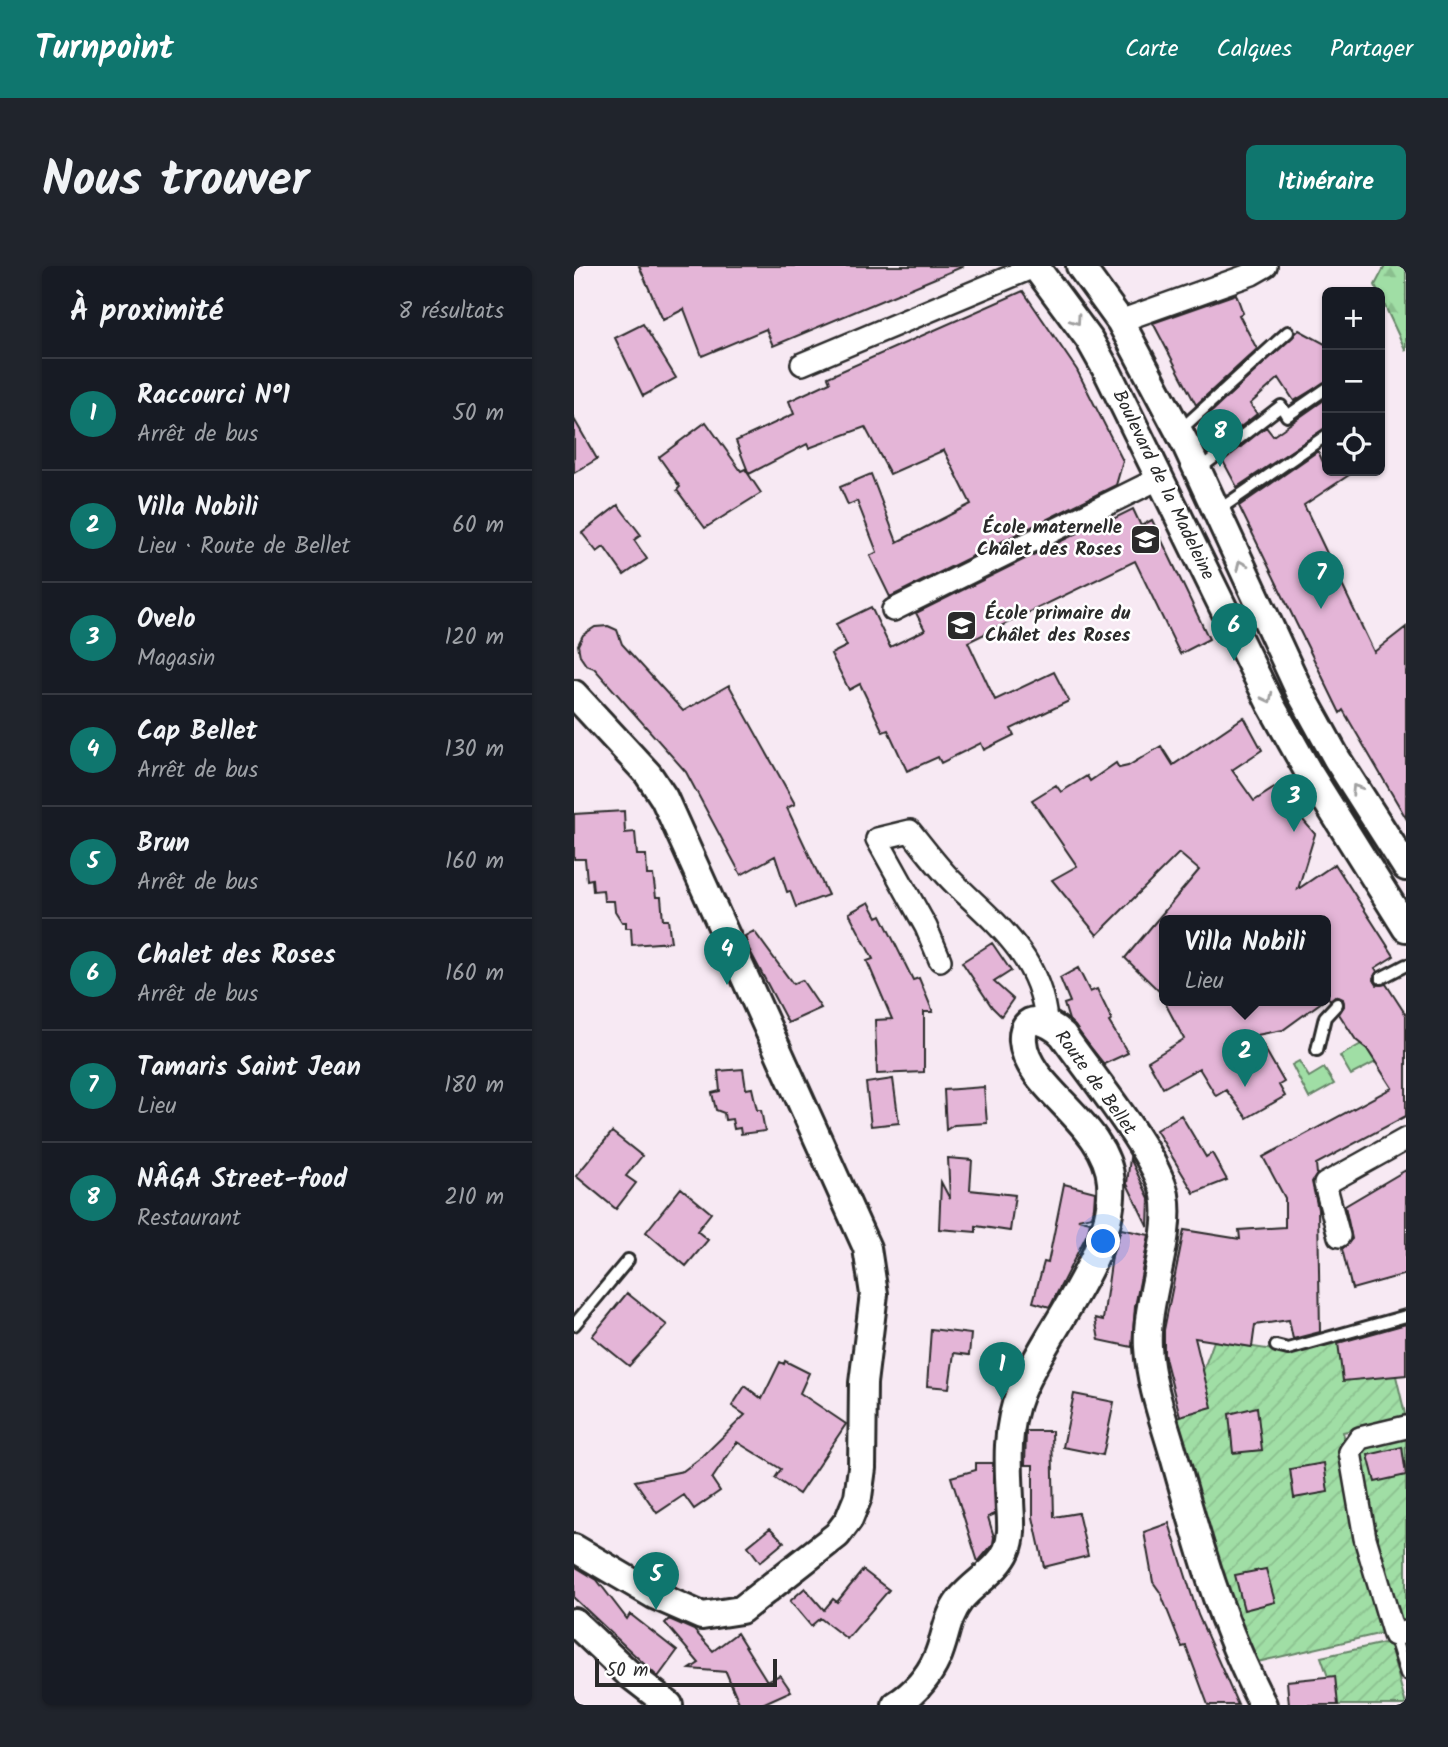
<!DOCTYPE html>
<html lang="fr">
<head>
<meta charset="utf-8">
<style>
	:root { --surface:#171b24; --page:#20242c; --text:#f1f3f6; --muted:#9ea1a6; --line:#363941; --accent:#0f766e }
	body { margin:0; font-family:Kalam,sans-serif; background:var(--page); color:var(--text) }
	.controls { position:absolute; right:21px; top:21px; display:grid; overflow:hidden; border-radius:10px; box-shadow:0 2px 5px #0004 }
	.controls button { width:63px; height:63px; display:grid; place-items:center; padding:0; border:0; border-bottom:2px solid var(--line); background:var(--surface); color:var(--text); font:35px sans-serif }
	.scale { position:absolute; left:21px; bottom:18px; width:182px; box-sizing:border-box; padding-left:7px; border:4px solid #2b2b2b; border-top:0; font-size:19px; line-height:24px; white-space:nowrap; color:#2b2b2b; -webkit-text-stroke:5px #fff; paint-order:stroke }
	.you { position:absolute; left:530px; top:976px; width:24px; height:24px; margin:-18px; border:5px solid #fff; border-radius:50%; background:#1a73e8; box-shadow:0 0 0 10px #1a73e833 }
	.badge { display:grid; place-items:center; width:46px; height:46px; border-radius:50%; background:var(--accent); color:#fff; font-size:23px; font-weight:700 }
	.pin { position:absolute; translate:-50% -58px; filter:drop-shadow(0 2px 4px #0008) }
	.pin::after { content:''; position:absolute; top:37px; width:24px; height:21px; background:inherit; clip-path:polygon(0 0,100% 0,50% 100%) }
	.popup { position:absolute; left:585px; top:649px; width:172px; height:91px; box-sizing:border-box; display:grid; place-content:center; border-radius:10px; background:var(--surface); filter:drop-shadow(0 2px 5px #0005); font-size:23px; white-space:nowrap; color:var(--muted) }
	.popup b { font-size:26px; color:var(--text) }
	.popup::after { content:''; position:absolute; left:50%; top:100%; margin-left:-14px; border:14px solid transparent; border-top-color:var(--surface) }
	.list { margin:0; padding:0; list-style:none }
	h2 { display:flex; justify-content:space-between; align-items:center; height:91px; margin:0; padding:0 28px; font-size:30px }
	h2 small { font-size:23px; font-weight:400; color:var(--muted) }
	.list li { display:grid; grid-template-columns:46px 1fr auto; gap:21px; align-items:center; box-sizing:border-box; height:112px; padding:0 28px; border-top:2px solid var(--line) }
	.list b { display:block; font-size:26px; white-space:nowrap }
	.list p { margin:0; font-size:23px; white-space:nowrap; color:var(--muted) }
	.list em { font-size:23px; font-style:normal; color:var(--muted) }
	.icon { flex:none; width:38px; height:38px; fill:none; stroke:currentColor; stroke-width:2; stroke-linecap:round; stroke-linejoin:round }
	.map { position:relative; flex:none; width:832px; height:1439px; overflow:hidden; border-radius:10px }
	header { display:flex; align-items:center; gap:42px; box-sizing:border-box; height:98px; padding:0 35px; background:var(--accent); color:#fff }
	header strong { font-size:33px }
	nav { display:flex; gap:38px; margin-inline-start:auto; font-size:24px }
	.intro { display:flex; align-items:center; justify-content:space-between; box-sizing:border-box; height:168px; padding:0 42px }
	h1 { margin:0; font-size:49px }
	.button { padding:18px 32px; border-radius:10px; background:var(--accent); color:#fff; font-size:24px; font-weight:700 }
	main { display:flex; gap:42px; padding:0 42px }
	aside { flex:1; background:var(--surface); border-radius:10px; box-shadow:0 2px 5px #0004 }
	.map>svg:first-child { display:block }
</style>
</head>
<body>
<header>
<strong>Turnpoint</strong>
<nav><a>Carte</a><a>Calques</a><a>Partager</a></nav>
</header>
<div class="intro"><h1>Nous trouver</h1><a class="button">Itinéraire</a></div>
<main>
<aside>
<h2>À proximité<small>8 résultats</small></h2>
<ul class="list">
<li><span class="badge">1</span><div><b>Raccourci N°1</b><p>Arrêt de bus</p></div><em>50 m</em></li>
<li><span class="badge">2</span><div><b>Villa Nobili</b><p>Lieu · Route de Bellet</p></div><em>60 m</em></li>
<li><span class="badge">3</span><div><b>Ovelo</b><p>Magasin</p></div><em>120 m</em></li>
<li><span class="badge">4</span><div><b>Cap Bellet</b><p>Arrêt de bus</p></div><em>130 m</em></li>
<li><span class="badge">5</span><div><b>Brun</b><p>Arrêt de bus</p></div><em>160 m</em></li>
<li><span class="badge">6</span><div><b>Chalet des Roses</b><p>Arrêt de bus</p></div><em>160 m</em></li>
<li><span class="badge">7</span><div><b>Tamaris Saint Jean</b><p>Lieu</p></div><em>180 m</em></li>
<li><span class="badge">8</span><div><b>NÂGA Street-food</b><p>Restaurant</p></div><em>210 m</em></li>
</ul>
</aside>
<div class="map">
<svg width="832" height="1439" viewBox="0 0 832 1439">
	<defs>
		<pattern id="forest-firs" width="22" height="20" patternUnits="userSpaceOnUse" patternTransform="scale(1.75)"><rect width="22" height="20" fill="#a0dea5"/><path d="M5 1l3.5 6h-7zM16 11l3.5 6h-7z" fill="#8abf8e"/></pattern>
		<pattern id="garden-furrows" width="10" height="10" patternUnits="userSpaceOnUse" patternTransform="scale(1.75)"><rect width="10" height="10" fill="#a0dea5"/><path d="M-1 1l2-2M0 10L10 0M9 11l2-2" fill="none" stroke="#8abf8e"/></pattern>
	</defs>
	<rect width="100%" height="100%" fill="#f7e9f3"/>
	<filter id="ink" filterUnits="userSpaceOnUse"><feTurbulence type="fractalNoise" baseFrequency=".0143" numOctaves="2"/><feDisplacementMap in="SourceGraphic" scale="14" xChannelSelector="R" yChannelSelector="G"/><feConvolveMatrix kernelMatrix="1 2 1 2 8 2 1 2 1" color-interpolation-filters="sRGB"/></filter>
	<g filter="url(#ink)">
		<path fill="#a0dea5" stroke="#668468" stroke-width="2" d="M789,777L802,796L777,809L766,790Z
			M725,795L735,811L750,802L760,818L735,832L718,799Z"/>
		<path fill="url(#forest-firs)" stroke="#668468" stroke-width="2" d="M811,0H832V85L801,19Z"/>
		<path fill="url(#garden-furrows)" stroke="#668468" stroke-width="2" d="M811,1064L832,1152L769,1166L813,1366L679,1397L657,1346L602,1155L615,1143L640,1075L706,1085Z
			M832,1171V1358L820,1353L782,1195L788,1182Z
			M815,1376L832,1439H764L747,1391Z"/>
		<path fill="#e4b5d7" stroke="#2b2b2b" stroke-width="2" d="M65,0H390L199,80L192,63L128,90L110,43L89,54Z
			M449,25L503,104L549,195L542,219L316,331L296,290L303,286L283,235L274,239L266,221L297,208L323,276L397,238L370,184L316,208L291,161L235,182L233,178L175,208L162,175L220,148L215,135L256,116L254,111Z
			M662,28L669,47L665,49L683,83L622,139L579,57Z
			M69,58L102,112L69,130L41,72Z
			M725,64L753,79V115L720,135L705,112L676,138L683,148L641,181L629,154Z
			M753,132V161L663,221L649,195L692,161L699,170Z
			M0,153L23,193L0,207Z
			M132,156L167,205L171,203L187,227L131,262L103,224L106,221L85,191Z
			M744,185L753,205H781L730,239L800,386L832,361V552L769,444L766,447L665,240Z
			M44,239L67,269L60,274L73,293L50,309L30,281L23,286L8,267Z
			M559,243L567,260L578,254L635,373L606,388L561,295L394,376L421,434L480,406L495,435L437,463L440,469L410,484L407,477L367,497L364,491L333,505L314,464L309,466L286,418L275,424L257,388L273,380L262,358L297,341L316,381L351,364L342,347L532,253L531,257Z
			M34,360L43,364L48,378L109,445L155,419L221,538L213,542L254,629L222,641L216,625L213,626L201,590L167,609L112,506L20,402L12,399L6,390L4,379L9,369L21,361Z
			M670,451L688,484L658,504L680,535L708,517L723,547L741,568L724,623L761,598L820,690L801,702L803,705L799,712L803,719L812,718L832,749V850L742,898L743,908L738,916L744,943L746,1066L719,1073L715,1054L681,1059L678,1081L621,1072L638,1141L606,1150L590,1088V1064L610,964L666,973L665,964L711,961V932L689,891L818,822L793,783L782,774L765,748L770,740L769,733L761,730L756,734L752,728V655H591V731L551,692L625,604L605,587L523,669L478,614L503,600L458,534L482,519L487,526L513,510L516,515L542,497L545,502L554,500L587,480L599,499Z
			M50,545L51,567L61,566L63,589H72L73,609H79L82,631H87L89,654H94L97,676L58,679L57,662H52V656H48L41,645L40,635H30L29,624L19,625L18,613L13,614L11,593H0V548Z
			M295,636L303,651L307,649L339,714L345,712L359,746H350V806L303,808L301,754L318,753L293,695L299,693L275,647Z
			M180,665L219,718L228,714L247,742L214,757L175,683L171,670Z
			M418,677L437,705L420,716L439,733L427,750L418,741L388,696Z
			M504,702L516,726L523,723L538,754L535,756L554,787L530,798L495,754L490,738L496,736L486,712Z
			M590,735H749L709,764L683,769L710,816L705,819L711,830L673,852L652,824L642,830L625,802L589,822L574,795L610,773Z
			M169,803L172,823L178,822L183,844H187L191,865L167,868L166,862L160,863L158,853L151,854L150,847L142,844L138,827L146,825L144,805Z
			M319,813L325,857L297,860L292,817Z
			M410,821L413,857L380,859L372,864L370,824Z
			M607,849L632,891L638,887L653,914L620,927L582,864Z
			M38,866L68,890L52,910L62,917L42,943L2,910Z
			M374,892L398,894L396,924L441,929L436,965L402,960V966L365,963L367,916L376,933Z
			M556,892L575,932L574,961L553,918Z
			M832,904V1008L778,1023L768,983L778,973L771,940Z
			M490,918L521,926L520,941L518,950L504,953L516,956L514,966L476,1041L459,1036L470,996L474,997Z
			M107,922L137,947L123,965L134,974L112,1000L72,966Z
			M547,963L575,969L561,1041L558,1081L525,1074L521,1052L529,1054L538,990Z
			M53,1027L93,1059L55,1100L18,1070Z
			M832,1058V1109L769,1115L764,1077Z
			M357,1063L397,1068L395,1089L380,1087L375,1122L353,1120Z
			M211,1095L235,1107L226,1127L272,1158L225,1228L201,1212L207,1203L163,1176L138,1213L146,1225L120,1243L110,1229L83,1247L61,1215L109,1205L129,1190L171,1149L158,1140L171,1120L188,1133L206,1096L210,1098Z
			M500,1128L540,1136L529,1189L489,1181Z
			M683,1141L688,1184L659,1187L655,1148Z
			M452,1165H478L480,1251L504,1247L514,1290L470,1301L459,1251V1199H451Z
			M828,1181L832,1209L801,1216L794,1189Z
			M402,1197H419L421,1248L414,1251L420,1271L419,1278L404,1296L377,1211L402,1204Z
			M750,1197L754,1226L720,1232L716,1203Z
			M595,1257L624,1349L664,1439H634L612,1380L608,1381L586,1326L579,1316L570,1266Z
			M196,1262L210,1276L186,1296L174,1280Z
			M0,1300L23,1314L53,1353L56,1348L103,1385L84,1411L0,1332Z
			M692,1303L701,1336L670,1344L661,1309Z
			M289,1304L315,1324L273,1373L246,1352L237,1360L216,1335L231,1322L250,1344L259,1333L263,1336Z
			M95,1353L120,1364L139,1385L163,1367L193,1415L206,1409L217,1425L186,1439H166L152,1406L116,1403L125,1397L91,1357Z
			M761,1410L764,1439H715L713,1415Z"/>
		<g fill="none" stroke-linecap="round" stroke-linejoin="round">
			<defs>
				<path id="service" d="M605,165L714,66
					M624,204L707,140L713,150L752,123
					M643,245L753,169
					M807,712L832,699
					M743,784L751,751L763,738
					M0,1059L54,994
					M702,1080L714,1083L832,1050
					M820,1369L832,1408"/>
				<path id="minor" d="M546,55L678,8L692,0
					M228,98L462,0
					M319,344L586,212
					M366,694L352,661L303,573L336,565C351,583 365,603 382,619C424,659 467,693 472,755
					M765,970L751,918L832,873
					M832,1161L786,1172L776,1186L791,1272L820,1369L832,1366"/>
				<path id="tertiary" d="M461,0L515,73L534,107L697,439L735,507L832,662
					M506,0L546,55L612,179L726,426L763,493L832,601
					M0,428L74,508L90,532L293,982L300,1028L289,1117L288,1202L284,1231L275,1253L263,1269L167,1344L128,1350L80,1329L0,1282
					M0,1356L55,1408L95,1439
					M322,1439C339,1428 354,1412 363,1392C372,1372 372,1352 386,1334C400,1316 424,1305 433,1284C440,1268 436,1249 436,1232C434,1197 432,1161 446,1127C472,1063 542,989 537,916C533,857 452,822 449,775C447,745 474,754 489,769C514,805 583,889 591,929C599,971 571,1034 574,1081C576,1118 590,1155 600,1190C624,1276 647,1359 689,1439"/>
			</defs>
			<use href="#service" stroke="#2b2b2b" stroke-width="16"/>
			<use href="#minor" stroke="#2b2b2b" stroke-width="26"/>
			<use href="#tertiary" stroke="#2b2b2b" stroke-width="32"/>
			<use href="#service" stroke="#fff" stroke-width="10"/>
			<use href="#minor" stroke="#fff" stroke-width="21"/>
			<use href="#tertiary" stroke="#fff" stroke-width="26"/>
		</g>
		<defs><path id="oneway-chevron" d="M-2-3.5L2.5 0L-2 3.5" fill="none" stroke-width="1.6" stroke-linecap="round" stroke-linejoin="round" transform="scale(1.75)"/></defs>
		<g stroke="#a0a0a0">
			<use href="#oneway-chevron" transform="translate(502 54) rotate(55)"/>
			<use href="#oneway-chevron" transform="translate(667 299) rotate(-114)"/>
			<use href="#oneway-chevron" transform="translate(694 432) rotate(63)"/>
			<use href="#oneway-chevron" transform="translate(782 523) rotate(-123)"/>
		</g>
	</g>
	<defs>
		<symbol id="school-square" viewBox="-11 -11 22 22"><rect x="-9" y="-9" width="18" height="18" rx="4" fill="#2b2b2b" stroke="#fff"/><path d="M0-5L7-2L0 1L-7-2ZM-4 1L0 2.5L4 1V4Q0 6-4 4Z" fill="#fff"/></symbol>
	</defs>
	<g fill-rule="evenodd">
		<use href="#school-square" x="554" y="256" width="35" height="35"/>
		<use href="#school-square" x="370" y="342" width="35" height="35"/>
	</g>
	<g text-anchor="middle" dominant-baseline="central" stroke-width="5" stroke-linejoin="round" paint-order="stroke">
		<g font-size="19" fill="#2b2b2b" stroke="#fff">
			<text transform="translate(589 219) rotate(64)">Boulevard de la Madeleine</text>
			<text transform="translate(521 817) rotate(54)">Route de Bellet</text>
		</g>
		<g font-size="19" font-weight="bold" fill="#2b2b2b" stroke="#fff" text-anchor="end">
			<text x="548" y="262">École maternelle<tspan x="548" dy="22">Châlet des Roses</tspan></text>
			<text x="411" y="348" text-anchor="start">École primaire du<tspan x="411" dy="22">Châlet des Roses</tspan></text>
		</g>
	</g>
</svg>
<div class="controls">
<button>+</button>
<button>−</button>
<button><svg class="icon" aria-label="locate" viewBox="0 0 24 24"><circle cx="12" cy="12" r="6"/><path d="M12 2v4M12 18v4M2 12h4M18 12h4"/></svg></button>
</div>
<div class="scale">50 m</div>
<div class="you"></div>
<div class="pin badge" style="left:428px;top:1134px">1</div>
<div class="pin badge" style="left:671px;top:821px">2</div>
<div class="popup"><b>Villa Nobili</b>Lieu</div>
<div class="pin badge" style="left:720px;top:566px">3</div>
<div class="pin badge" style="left:153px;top:719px">4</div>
<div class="pin badge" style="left:82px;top:1344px">5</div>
<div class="pin badge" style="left:660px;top:395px">6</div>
<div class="pin badge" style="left:747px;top:343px">7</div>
<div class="pin badge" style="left:646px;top:201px">8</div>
</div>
</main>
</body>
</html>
